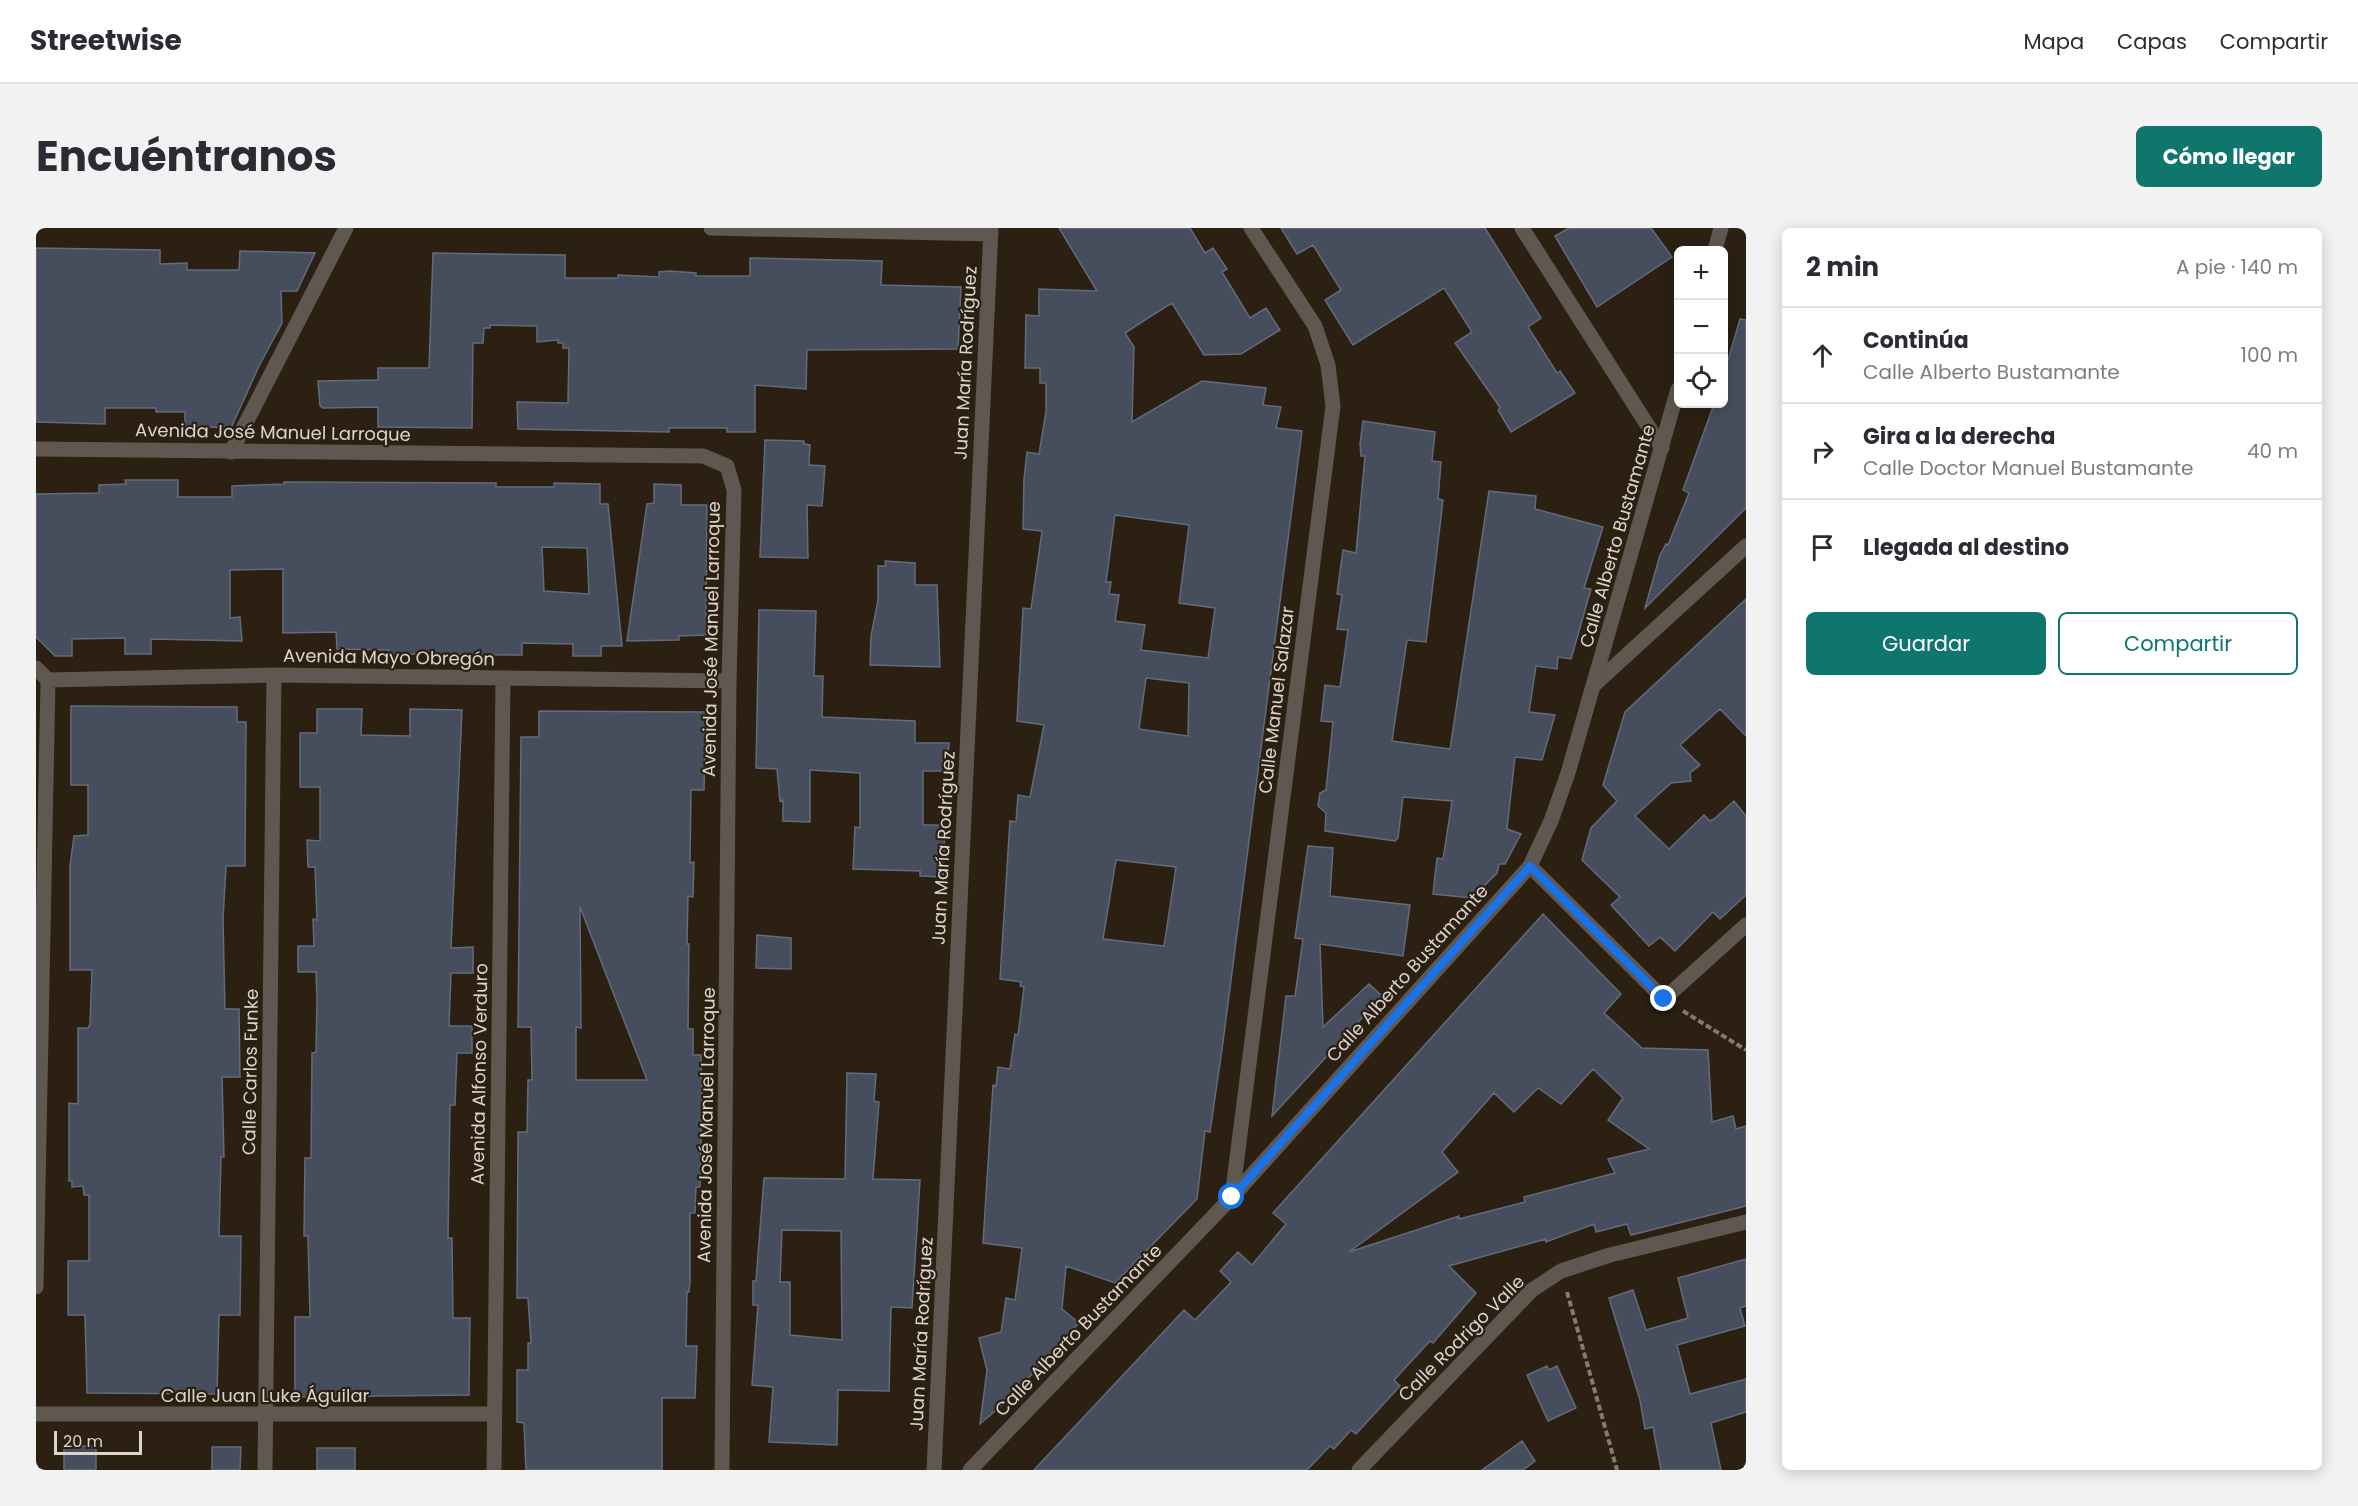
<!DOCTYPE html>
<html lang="es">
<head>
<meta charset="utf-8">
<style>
	:root { --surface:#fff; --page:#f2f2f3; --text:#2b2b33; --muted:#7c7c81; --line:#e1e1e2; --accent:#0f766e }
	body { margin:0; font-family:Poppins,sans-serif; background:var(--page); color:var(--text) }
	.controls { position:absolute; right:18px; top:18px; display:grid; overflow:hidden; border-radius:9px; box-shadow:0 3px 15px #0003 }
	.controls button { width:54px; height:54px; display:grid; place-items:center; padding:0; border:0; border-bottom:2px solid var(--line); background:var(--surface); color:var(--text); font:30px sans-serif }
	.scale { position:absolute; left:18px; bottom:15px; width:88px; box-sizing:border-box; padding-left:6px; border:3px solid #ddd5cd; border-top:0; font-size:16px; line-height:21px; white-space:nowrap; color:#ddd5cd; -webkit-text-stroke:4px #2b2012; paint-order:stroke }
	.stop { position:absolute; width:18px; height:18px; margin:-14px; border:4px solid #1a73e8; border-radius:50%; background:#fff }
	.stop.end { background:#1a73e8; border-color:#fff; box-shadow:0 2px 6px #0008 }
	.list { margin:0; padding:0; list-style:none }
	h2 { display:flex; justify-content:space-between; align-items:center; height:78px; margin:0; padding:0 24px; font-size:26px }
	h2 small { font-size:20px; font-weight:400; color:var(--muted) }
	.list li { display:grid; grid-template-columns:39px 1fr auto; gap:18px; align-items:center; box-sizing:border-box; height:96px; padding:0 24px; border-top:2px solid var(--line) }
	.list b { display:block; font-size:22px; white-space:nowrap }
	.list p { margin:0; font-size:20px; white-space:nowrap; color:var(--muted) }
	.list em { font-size:20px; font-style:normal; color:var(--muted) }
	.actions { display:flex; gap:12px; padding:18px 24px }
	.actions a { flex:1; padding:14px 0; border:2px solid var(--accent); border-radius:9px; text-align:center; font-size:21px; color:var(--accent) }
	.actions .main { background:var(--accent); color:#fff }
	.icon { flex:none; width:33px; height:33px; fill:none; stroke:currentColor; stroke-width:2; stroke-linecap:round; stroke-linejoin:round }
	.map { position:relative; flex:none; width:1710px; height:1242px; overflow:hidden; border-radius:9px }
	header { display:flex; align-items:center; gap:36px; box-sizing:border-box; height:84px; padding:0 30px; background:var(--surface); border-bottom:2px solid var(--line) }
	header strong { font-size:28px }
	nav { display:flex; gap:33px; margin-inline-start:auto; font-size:21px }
	.intro { display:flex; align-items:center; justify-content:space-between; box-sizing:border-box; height:144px; padding:0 36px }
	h1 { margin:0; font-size:42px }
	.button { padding:15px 27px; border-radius:9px; background:var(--accent); color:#fff; font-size:21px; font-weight:700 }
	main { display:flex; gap:36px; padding:0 36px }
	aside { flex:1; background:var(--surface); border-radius:9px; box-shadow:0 3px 15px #0003 }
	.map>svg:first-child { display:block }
</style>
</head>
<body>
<header>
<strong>Streetwise</strong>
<nav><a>Mapa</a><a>Capas</a><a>Compartir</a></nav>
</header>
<div class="intro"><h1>Encuéntranos</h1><a class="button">Cómo llegar</a></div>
<main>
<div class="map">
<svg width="1710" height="1242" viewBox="0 0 1710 1242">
	<rect width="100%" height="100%" fill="#2b2012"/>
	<path fill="#464e5e" stroke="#626b7c" stroke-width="1.5" fill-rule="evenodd" d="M1023,0H1154L1169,25L1177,20L1191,41L1186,44L1214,90L1230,80L1244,102L1205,126L1168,127L1136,75L1115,88L1089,105L1098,119L1096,194L1166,153L1230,160L1227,177L1245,179L1240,200L1266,203L1187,814L1174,904L1169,903L1161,971L1079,1055L1030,1038L1026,1081L1043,1095L973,1171L944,1196L951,1142L943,1110L965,1104L970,1070L979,1072L986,1020L947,1015L957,857L960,858L962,839L974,841L979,806L982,807L988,759L984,758L985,754L964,751L974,593L980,594L982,567L994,569L1008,497L981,493L987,380L995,381L1006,303L987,301L988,251L991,224L1003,226L1010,183V155H1004V140H989L990,87L1003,88V61L1061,63ZM1079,287L1153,297L1143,375L1179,380L1172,430L1105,422L1109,397L1079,393L1083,367L1073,366L1075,354H1070ZM1110,450L1153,455L1152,508L1103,501ZM1080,632L1140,639L1128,718L1067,711Z
		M1245,0H1449L1505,90L1492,99L1521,145L1524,143L1539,165L1475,204L1462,182L1464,180L1461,175L1419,115L1436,104L1408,60L1317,117L1289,72L1305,62L1277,17L1261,26Z
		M1533,0H1615L1636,29L1561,79L1519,8Z
		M0,20L124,22V36L151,35V42H203L204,23L279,25L261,63H245L246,95L223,138L195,200L149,198V184H120V180H69V196L0,194Z
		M397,25L529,27V50H582V47L623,49V44L634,43L660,45V48H714V30L846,33L845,57L925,59L922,121L771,122L770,161L719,157V204H691V200H633V204L482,201L481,174L532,175L533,120H527V115H522V112L501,114V98L454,97V100H448L447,115H437L436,200L342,199V179L287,180L284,178L282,153L342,152V140H393Z
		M1704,91L1710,92V280L1609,380L1624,327L1630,316L1632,317L1653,265L1647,262L1678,176H1688V146Z
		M1327,193L1399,204L1396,233L1405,234L1402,271L1407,272L1390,414L1371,412L1356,513L1414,521L1453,263L1500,268L1499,281L1567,299L1548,360L1555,361L1535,431L1522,429L1521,441L1500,438L1493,484L1519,487L1506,532L1479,529L1471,601L1485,606L1469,636H1463L1461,645L1436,670L1397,666L1401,630L1407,631L1416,573L1367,569L1362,610L1359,613L1289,603L1290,585L1282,578L1284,565L1290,562L1297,494L1285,493L1289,457L1304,459L1312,402L1301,401L1306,367L1301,366L1307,322L1320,325L1329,228H1325L1324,216Z
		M729,212L768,213V216L774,217L773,237L789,238L786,278L771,277L772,330L724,329Z
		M89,252H142V269H196V258L248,256V254L460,255V259H518V255L564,256V276H572L586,418H565V428H537V416L486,415V427L353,426V422L301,421L300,404L247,405V341L194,342V390L204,389L206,413L115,411V426H89V410L36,411V428H19L0,409V266L63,265V257L90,256ZM506,319L551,320L553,366L508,363Z
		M618,256L645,257V277H671L670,407L643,408V412L591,413L611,276L618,275Z
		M849,333L879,335V357H901L904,439L834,437L835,408L842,372V338H850Z
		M1710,371V508L1684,481L1644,517L1664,537L1654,545L1655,553L1635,555L1599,588L1633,621L1668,587L1674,593L1678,591L1698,573L1710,588V667L1684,691L1677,684L1639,723L1624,709L1613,718L1575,677L1584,669L1546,632L1555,600L1581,573L1567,557L1589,484Z
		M723,382L780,383L778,448H787L786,489L879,493V515H913L911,543H887V597H909L907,649L884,648V643L817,641L819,599L824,600V545L774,542V594L747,593V572L744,573L741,541L720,540Z
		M35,478L201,479V494H210L209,638H190L187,691L189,781H203L204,849H186L188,929H185L183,1008H205L204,1087H183L181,1166L51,1165L49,1087H32V1033H53V967H48L47,958L36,959V953H33V875L42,876V800H52L54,796L56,742H34V638L38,608L52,607V557H35Z
		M281,481H326L325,507L374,508V481L426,482L415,720L437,719V745H415L413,798H436V825H421L419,877H414L412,1010H416L417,1090H434L433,1167L259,1169V1089H274L272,1008H268L269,930H275L276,825L280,824L281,771L280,744H262V718H278L277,691L281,692L279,639H272L271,612L284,613V559H264V505H281Z
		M503,483L670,484L668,562H655L654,635L658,634L657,669L652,668L651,716H653L652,801H657V827H665L666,869L664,959H660L659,985H654V1054L653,1064H651L650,1118H661L659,1170H626V1242H490L488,1195L481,1194V1142H492V1115H495L492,1070H481L482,904H491L492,852H496L495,799H482L485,509H503ZM544,679L611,852H540V799L545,800Z
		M1272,618L1297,620L1294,668L1374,677L1367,728L1284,716L1287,799L1333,756L1346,768L1236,888L1250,768H1259L1267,711L1259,710Z
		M1507,686L1585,766L1568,785L1606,820L1672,822L1676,894L1697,888L1700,901L1710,898V978L1595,1007L1591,996L1560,1004L1558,996L1510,1014V1011L1413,1038L1440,1065L1397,1115L1394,1113L1358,1152L1364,1158L1320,1206L1315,1202L1298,1221L1294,1218L1271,1242H998L1148,1082L1159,1092L1195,1054L1184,1043L1202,1024L1216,1037L1250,996L1237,985ZM1557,841L1587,870L1572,892L1613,921L1572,931L1579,945L1488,969L1489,974L1423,991V988L1313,1024L1422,944L1406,924L1458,865L1478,884L1502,860L1525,876Z
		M721,707L755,710V741L720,740Z
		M811,845L840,846L838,873L843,874L837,951L884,952L876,1080L855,1079L853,1163L802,1162L801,1217L733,1214L737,1159L716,1157L722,1077H717V1053H720L728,950L809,951ZM746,1002L805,1003L806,1112L754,1107V1054H744Z
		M1710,1031V1078L1704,1080L1709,1098L1641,1117L1654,1166L1710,1151V1184L1675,1195L1685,1242H1625L1617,1199L1609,1201L1604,1172L1573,1070L1597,1062L1610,1102L1652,1090L1642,1050Z
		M1511,1138L1513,1142L1521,1138L1540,1180L1512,1193L1491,1147Z
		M1486,1213L1499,1233L1487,1242H1446Z
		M28,1218H60V1242H28Z
		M176,1219H205L204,1242H176Z
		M281,1220H319V1242H281Z"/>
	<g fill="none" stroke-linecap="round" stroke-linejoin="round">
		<path stroke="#847b70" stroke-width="4" stroke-dasharray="6 3" stroke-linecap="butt" d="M1647,783L1710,822
			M1531,1064L1581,1242"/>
		<path stroke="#5e5851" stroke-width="15" d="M675,0L955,6
			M1486,0L1626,220
			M0,221L667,228L691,238L698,262L693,453L686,1242
			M195,224L310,0
			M0,440L12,452L0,1059
			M12,452L238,447L693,453
			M1558,457L1710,318
			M1494,638L1628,771L1710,697
			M1196,969L1297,178L1292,137L1279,98L1215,0
			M0,1186H459
			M229,1242L238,447
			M458,1242L467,450
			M898,1242L955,0
			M1323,1242L1496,1062L1525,1043L1574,1027L1710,994"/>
		<path stroke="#5e5851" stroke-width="15" d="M1679,22L1685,0
			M934,1242L1196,969L1494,638L1515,593L1532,545L1642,161"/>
	</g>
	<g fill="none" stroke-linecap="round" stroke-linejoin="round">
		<path stroke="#1a73e8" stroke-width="8" d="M1196,969L1494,638L1628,771"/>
	</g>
	<g text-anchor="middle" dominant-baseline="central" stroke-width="4.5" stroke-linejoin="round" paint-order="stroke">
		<g font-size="18" fill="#ddd5cd" stroke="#2b2012">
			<text transform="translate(929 135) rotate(-87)">Juan María Rodríguez</text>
			<text transform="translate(237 204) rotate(1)">Avenida José Manuel Larroque</text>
			<text transform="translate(1581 308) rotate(-74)">Calle Alberto Bustamante</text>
			<text transform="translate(675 411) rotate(-89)">Avenida José Manuel Larroque</text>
			<text transform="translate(353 429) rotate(1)">Avenida Mayo Obregón</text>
			<text transform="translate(1240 472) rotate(-83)">Calle Manuel Salazar</text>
			<text transform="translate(907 620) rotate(-87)">Juan María Rodríguez</text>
			<text transform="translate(1371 745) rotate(-48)">Calle Alberto Bustamante</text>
			<text transform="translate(214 844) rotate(-89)">Calle Carlos Funke</text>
			<text transform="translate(443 846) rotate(-89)">Avenida Alfonso Verduro</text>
			<text transform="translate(670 897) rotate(-89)">Avenida José Manuel Larroque</text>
			<text transform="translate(1042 1102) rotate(-46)">Calle Alberto Bustamante</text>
			<text transform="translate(885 1106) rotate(-87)">Juan María Rodríguez</text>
			<text transform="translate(1425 1110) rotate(-45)">Calle Rodrigo Valle</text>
			<text x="229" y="1167">Calle Juan Luke Águilar</text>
		</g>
	</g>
</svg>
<div class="controls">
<button>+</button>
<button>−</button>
<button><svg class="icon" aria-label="locate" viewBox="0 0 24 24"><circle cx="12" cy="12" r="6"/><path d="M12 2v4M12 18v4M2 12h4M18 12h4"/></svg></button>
</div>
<div class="scale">20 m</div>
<div class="stop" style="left:1196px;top:969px"></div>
<div class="stop end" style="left:1628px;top:771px"></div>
</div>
<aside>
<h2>2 min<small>A pie · 140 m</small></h2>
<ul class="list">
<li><svg class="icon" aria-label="ahead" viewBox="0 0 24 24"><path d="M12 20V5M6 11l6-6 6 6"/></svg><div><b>Continúa</b><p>Calle Alberto Bustamante</p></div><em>100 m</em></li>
<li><svg class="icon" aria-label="right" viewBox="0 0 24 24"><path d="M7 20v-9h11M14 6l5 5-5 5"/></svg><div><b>Gira a la derecha</b><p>Calle Doctor Manuel Bustamante</p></div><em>40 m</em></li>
<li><svg class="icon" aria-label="arrive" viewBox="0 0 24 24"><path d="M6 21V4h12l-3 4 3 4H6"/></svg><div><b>Llegada al destino</b></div></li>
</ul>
<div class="actions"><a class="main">Guardar</a><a>Compartir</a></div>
</aside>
</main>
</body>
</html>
